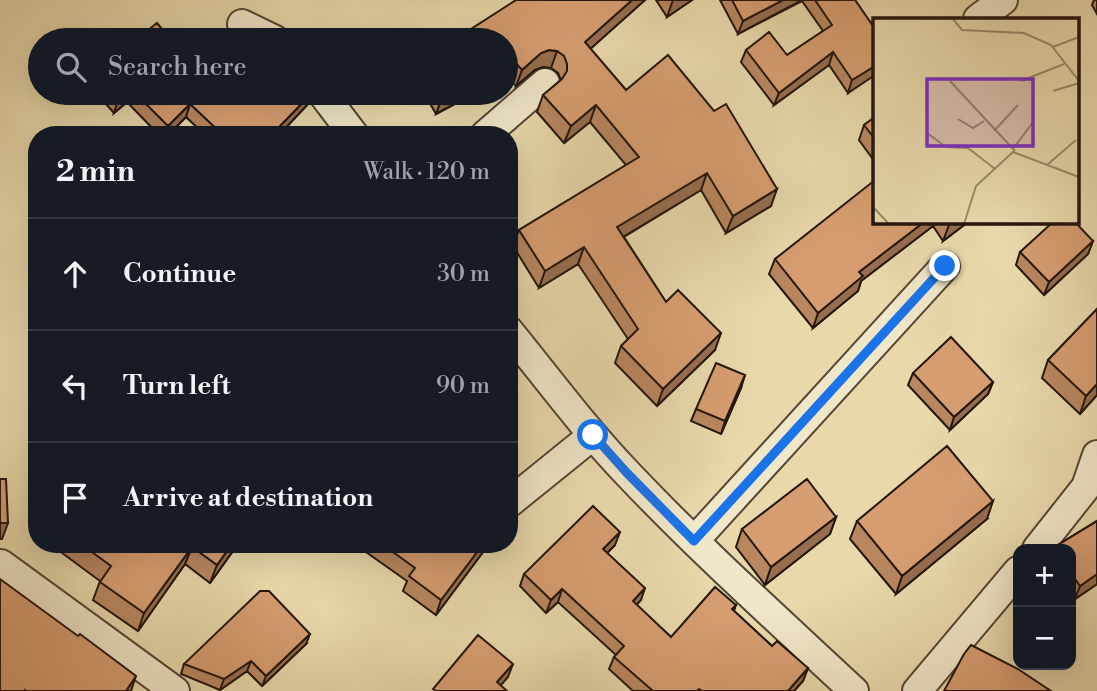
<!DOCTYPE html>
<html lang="en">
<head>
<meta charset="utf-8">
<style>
	:root { --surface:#171b24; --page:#242831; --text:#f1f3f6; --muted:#9ea1a6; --line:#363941 }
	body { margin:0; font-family:"Libre Bodoni",serif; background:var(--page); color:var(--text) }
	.controls { position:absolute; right:21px; bottom:21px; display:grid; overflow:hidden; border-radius:14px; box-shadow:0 7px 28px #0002 }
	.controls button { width:63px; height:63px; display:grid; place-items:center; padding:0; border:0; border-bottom:2px solid var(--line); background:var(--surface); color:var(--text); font:35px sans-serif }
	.stop { position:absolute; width:21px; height:21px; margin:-16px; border:5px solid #1a73e8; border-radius:50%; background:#fff }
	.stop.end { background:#1a73e8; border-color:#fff; box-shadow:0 2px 7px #0008 }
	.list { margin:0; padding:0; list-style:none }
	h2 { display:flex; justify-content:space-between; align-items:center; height:91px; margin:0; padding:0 28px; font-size:30px }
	h2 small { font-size:23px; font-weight:400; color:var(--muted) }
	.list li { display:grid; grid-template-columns:46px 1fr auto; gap:21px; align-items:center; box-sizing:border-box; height:112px; padding:0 28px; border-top:2px solid var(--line) }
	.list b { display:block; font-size:26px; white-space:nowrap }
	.list em { font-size:23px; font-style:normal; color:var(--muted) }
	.icon { flex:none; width:38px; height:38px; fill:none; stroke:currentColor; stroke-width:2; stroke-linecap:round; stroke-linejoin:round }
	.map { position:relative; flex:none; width:1097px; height:691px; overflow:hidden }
	.search { position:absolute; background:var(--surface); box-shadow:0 7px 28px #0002; left:28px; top:28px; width:490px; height:77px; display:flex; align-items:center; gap:18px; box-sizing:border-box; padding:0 24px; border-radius:38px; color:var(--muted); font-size:26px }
	.panel { position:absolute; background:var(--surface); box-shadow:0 7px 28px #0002; left:28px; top:126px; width:490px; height:427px; border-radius:28px }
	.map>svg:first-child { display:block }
</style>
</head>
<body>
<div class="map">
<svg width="1097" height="691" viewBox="0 0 1097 691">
	<rect width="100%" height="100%" fill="#e8d8aa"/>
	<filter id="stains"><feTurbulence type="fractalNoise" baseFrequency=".00286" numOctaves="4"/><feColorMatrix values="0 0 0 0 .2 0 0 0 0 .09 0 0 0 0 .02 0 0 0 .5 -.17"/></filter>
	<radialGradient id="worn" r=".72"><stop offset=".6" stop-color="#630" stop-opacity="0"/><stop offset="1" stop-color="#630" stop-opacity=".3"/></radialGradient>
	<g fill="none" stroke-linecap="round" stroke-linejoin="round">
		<defs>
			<path id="minor" d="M978,19L1003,0
				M242,24L275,40
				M322,93L354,135
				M485,135L545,83
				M509,331C548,379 585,429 628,474C700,550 778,620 854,691
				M509,503L593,435
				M694,541L945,266
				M1037,549L1086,487L1097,455
				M1,564L175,691
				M917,691L1018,571"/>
		</defs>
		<use href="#minor" stroke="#544634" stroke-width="32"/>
		<use href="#minor" stroke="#f0e6c8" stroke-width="28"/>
	</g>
	<path fill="#b88760" stroke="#23150c" stroke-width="2" d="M645,0L590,49L626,90L771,206L726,233L701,190L624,237L666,302L715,350L657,406L615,363L621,346L628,339L578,264L539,288L513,246L519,230L626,165L590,122L564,143L537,112L543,95L561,80L558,73L551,68L543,67L535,70L516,86L507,77L506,78V40L463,34Z
		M656,0H692L667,17Z
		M720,0H855L875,29L848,93L829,65L774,105L741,62L746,50L787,55L823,31L802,1L738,34Z
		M1094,0H1097V14L1092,5Z
		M96,93H216L221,98L309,103L279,135H205L186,117L168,135H159L127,102L114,113Z
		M424,93H475L436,114Z
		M875,117V162L859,140L864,125Z
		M875,222H968L943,241L933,226L861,281L858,291L813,328L769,274L775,259Z
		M1093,241L1088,254L1044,295L1016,265L1020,252Z
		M1097,309V395L1080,414L1042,378L1048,360Z
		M913,373L993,382L988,394L950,430L908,385Z
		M741,388L721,434L691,421L696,409Z
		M37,515V535L31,531Z
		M836,517L830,534L765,585L736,547L742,529Z
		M987,519L896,594L850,539L857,521Z
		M1097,521V584L1075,599L1071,593V549H1053V548Z
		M50,544H238L210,583L185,564L138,631L93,600L100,581Z
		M360,544H489L436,615L403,591L407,581L359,547Z
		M615,545L607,553L641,600L636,605L671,637L736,605L734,611L772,646L808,668L803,681L794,691H633L609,669L614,657L616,655L558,602L546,613L520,586L524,574Z
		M306,644L262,686L247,671L220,690L181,674L184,664Z"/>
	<path fill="#966e4e" stroke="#23150c" stroke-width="2" d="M632,0H645L579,59L585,42Z
		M673,0H692L667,17Z
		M783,0H802L738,34L743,21Z
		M549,50L557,51L551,68L543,67L535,70L516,86L522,70L541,53Z
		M833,52L829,65L774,105L779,93Z
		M513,60L507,77L506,78V65Z
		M875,66V75L848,93L852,80Z
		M127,93H130L127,102L114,113L118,100Z
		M312,93H313L309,103L279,135H275L278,128Z
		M451,93H475L436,114L442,98Z
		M190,104L186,117L168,135H165L168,126Z
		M596,105L590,122L564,143L571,126Z
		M707,173L701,190L611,244L617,227Z
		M777,189L771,206L726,233L733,216Z
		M924,222H934L933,226L861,281L858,291L813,328L818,313L859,272Z
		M953,222H968L943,241L949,225Z
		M1093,241L1088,254L1044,295L1049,282Z
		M584,247L578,264L539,288L545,271Z
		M721,333L715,350L657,406L663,389Z
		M745,375L741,388L721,434L725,421Z
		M993,382L988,394L950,430L954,417Z
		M1097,384V395L1080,414L1086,396Z
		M993,501L987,519L896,594L902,576Z
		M836,517L830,534L765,585L771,567Z
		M0,523H8L2,539H0Z
		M620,532L615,545L598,562L603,549Z
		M232,544H238L210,583L217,565Z
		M483,544H489L436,615L441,600Z
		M192,547L185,564L138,631L144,613Z
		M1097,574V584L1075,599L1080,586Z
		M645,588L641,600L628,614L633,601Z
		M562,589L558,602L546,613L551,600Z
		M310,634L306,644L262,686L266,676Z
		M251,661L247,671L220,690L224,679Z
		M513,664L508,677L496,691L497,682Z
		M808,668L803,681L794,691H788Z
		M136,676L131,691H126Z"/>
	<path fill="#d69d70" stroke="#23150c" stroke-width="2" d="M516,0H632L585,42L626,90L668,55L714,111L726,104L777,189L733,216L707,173L617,227L666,302L678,290L721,333L663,389L621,346L638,329L584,247L545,271L519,230L639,157L596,105L571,126L543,95L562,79L567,71V64L564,56L557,51L549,50L541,53L522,70L513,60L506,65V40H440L460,29L463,34Z
		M732,0H783L743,21Z
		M815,0H855L875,29V66L852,80L833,52L779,93L746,50L769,32L787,55L832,25Z
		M157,23L171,40H136Z
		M112,93H127L118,100Z
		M135,93H216L221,98L226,93H312L278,128L280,131L276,135H223L190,104L168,126Z
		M440,93H451L442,98Z
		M875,117V139L864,125Z
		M875,180V222H924L859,272L863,276L818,313L775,259Z
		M1053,222H1075L1093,241L1049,282L1020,252Z
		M1097,309V384L1086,396L1048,360Z
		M951,337L993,382L954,417L913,373Z
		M716,363L745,375L725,421L696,409Z
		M947,446L993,501L902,576L857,521Z
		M0,479H6L8,523H0Z
		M807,479L836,517L771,567L742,529Z
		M593,506L620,532L603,549L645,588L633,601L671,637L715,587L736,605L732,609L772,646L777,641L808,668L788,691H702L699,689L697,691H653L614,657L624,646L562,589L551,600L524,574Z
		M1097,521V574L1080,586L1071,573V549H1054L1053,548Z
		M81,544H232L217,565L192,547L144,613L100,582L111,566Z
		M382,544H483L441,600L409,576L415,568Z
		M0,579L78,636L80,634L136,676L126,691H26L25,690L24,691H0Z
		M260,591H269L310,634L266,676L251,661L224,679L184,664Z
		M478,635L513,664L497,682L507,691H436L433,689Z
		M971,645L1018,669L1051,691H944L964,654Z"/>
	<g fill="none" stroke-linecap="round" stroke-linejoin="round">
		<path stroke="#1a73e8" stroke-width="9" d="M593,435L627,473L694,541L945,266"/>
	</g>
	<g transform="translate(873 18)">
		<rect width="206" height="206" fill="#e8d8aa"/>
		<path fill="none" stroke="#998a6b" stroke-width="2" d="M80,1L89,12L151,15L178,27L206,63M180,29L206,19M77,63L142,133M148,63L191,46M180,73L206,65M85,101L100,110L111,103M121,113L145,87M54,115L73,129L95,130L122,151M140,131L160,104M174,147L203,122M0,189L16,206M91,206L103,168L140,134L206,159"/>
		<path fill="#7b2cbf" fill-opacity="0.15" stroke="#7b2cbf" stroke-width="3.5" d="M54,61H160V128H54Z"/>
		<rect width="206" height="206" fill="none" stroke="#23150c" stroke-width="3.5"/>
	</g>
	<rect width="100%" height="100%" filter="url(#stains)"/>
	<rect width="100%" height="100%" fill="url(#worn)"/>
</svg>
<div class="controls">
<button>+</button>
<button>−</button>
</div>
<div class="stop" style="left:593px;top:435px"></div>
<div class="stop end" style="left:945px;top:266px"></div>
<div class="search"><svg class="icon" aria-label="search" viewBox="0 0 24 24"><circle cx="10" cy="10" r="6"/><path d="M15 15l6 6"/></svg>Search here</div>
<section class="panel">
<h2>2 min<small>Walk · 120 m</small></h2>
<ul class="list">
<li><svg class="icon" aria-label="ahead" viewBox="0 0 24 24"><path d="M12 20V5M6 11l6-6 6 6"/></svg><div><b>Continue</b></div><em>30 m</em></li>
<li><svg class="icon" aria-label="left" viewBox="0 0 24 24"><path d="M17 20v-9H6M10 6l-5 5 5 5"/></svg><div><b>Turn left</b></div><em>90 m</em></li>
<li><svg class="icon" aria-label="arrive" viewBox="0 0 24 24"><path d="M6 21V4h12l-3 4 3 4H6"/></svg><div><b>Arrive at destination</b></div></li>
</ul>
</section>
</div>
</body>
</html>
